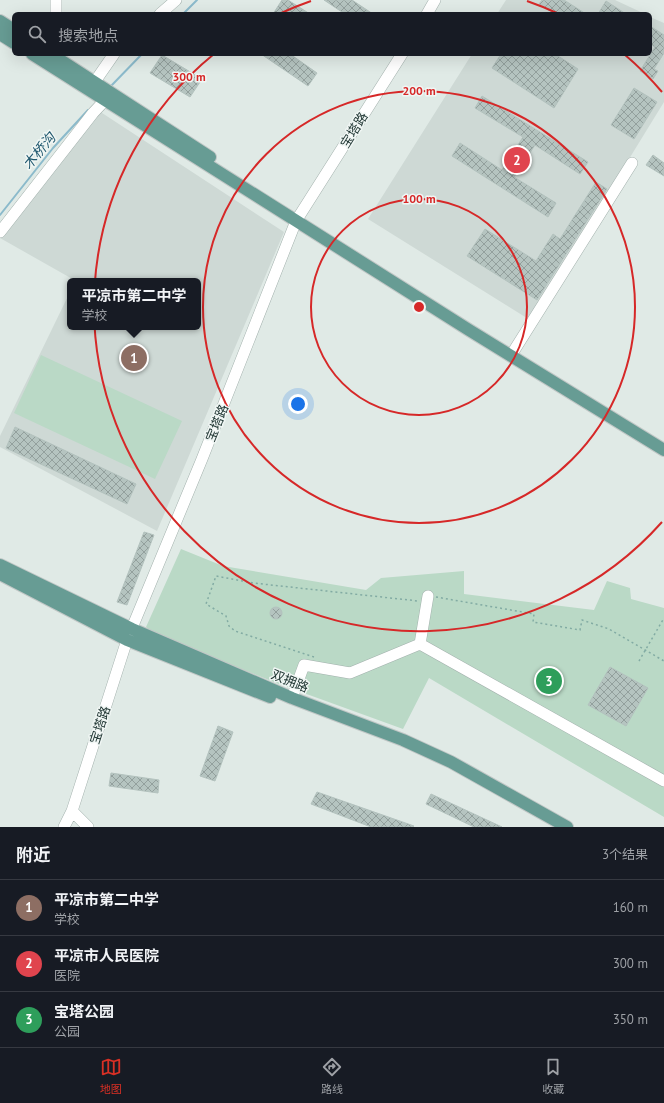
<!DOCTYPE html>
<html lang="zh">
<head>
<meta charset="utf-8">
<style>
	:root { --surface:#171b24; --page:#20242c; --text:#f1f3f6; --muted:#9ea1a6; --line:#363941; --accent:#d93025 }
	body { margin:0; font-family:"PT Sans","Noto Sans SC",sans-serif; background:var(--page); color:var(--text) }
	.you { position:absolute; left:298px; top:404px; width:14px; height:14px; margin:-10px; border:3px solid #fff; border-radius:50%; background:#1a73e8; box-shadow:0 0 0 6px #1a73e833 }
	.badge { display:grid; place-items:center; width:26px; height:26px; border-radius:50%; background:var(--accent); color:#fff; font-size:13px; font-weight:700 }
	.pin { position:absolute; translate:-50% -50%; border:2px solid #fff; box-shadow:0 1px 4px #0006 }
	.popup { position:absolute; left:67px; top:278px; width:134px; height:52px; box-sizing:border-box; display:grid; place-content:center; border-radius:6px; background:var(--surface); filter:drop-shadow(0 1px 3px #0005); font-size:13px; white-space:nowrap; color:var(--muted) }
	.popup b { font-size:15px; color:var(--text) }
	.popup::after { content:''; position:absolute; left:50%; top:100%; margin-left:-8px; border:8px solid transparent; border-top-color:var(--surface) }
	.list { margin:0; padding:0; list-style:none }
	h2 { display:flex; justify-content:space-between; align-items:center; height:52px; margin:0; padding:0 16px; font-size:17px }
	h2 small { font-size:13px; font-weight:400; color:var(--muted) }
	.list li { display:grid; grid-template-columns:26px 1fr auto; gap:12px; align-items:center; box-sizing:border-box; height:56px; padding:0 16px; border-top:1px solid var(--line) }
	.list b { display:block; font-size:15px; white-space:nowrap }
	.list p { margin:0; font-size:13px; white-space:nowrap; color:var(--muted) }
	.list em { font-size:13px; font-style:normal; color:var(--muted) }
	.icon { flex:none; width:22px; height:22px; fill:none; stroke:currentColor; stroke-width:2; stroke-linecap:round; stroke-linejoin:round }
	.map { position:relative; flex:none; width:664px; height:827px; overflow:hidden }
	.search { position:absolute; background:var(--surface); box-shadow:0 4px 16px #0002; left:12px; right:12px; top:12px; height:44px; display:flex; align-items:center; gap:10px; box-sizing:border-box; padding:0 14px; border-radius:6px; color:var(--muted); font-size:15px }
	.sheet { height:220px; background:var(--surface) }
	nav { display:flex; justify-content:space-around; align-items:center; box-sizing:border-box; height:56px; border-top:1px solid var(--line); background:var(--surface); font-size:11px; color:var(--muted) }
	nav a { display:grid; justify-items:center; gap:2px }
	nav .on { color:var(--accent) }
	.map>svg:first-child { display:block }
</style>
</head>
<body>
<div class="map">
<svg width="664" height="827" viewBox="0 0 664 827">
	<defs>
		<pattern id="building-cross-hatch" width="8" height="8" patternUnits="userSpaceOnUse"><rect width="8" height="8" fill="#b5c4c0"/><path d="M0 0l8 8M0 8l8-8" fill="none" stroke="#93a09d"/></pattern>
	</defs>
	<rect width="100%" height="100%" fill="#e0eae6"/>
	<path fill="#ced9d5" d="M506,0H615L645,14H497Z
		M650,17L664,23V102L530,320L368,219L472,54H650Z
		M99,111L284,232L157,531L0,447V436L70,292V327H198V281H76L0,238V235Z"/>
	<path fill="#bad9c6" d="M41,355L182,421L155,479L14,413Z
		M181,549L223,566L366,590L381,578L464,571V594L594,610L607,581L630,588L631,599L664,608V817L429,678L403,729L279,684L154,634L146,627Z"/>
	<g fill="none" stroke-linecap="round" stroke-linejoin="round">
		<path stroke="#8bbacb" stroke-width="2" d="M183,14L197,0
			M111,86L142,54
			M0,215L53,148L88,110"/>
	</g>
	<path fill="url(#building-cross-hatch)" stroke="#b3c2be" d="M282,0H288L310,14H273Z
		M324,0H352L373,14H345Z
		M542,0H564L586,14H555L539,4Z
		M606,1L626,14H598Z
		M650,26L664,35V53L654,69L658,71L653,79L640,71L655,47L650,44Z
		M261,54H290L317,73L308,86Z
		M501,54H555L578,69L554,108L492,68Z
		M162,55L202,79L190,97L150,73Z
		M634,88L657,102L634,139L611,125Z
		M482,96L588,162L580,174L535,145L514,177L556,203L548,217L452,156L460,143L502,170L523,137L475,108Z
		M653,155L664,163V176L646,165Z
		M596,182L607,189L537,300L467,256L485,229L536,261L553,234L560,239Z
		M15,427L136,484L127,504L6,448Z
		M144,532L154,535L127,605L117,602Z
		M270 613a6 6 0 1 1 12 0a6 6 0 1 1-12 0Z
		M610,667L648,688L626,726L588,705Z
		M218,726L233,732L215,781L200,776Z
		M111,773L159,780L158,793L109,786Z
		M317,792L414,826L413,827H371L311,804Z
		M431,794L502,827H474L426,804Z"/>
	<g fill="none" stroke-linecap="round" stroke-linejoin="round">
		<defs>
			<path id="minor" d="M56,0V14
				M160,14L176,0
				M427,14L435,0
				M89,90L114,54
				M0,232L93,113L111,94
				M515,349L632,163
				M420,644L664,781
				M420,644L428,596
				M292,698L304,665L350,673L420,644
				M72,811L88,827
				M64,827L72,811L127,640L202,459L296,221L402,54"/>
			<path id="major" d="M0,21L14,30
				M0,34L14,43
				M32,54L469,330L664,450
				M51,54L210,157
				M0,565L132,629L292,698L403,740L451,762L567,827
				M0,574L127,640L270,697"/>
		</defs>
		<use href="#minor" stroke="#a3b1ad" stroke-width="12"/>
		<use href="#major" stroke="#c1c7c6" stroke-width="14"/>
		<path stroke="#82aba3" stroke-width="1.5" stroke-dasharray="2 3" stroke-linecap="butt" d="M436,597L534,614L533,622L580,630L582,620L609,629L664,661
			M314,657L235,631L229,626L226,616L206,604L216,576L253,583L418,601
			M639,661L664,618"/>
		<use href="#minor" stroke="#fff" stroke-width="11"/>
		<use href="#major" stroke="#679c94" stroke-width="12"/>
	</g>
	<g fill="none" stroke="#d62828" stroke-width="2">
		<circle cx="419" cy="307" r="108"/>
		<circle cx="419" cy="307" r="216"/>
		<path d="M662 522A325 325 0 1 1 214 54M279 14A325 325 0 0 1 311 1M527 1A325 325 0 0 1 559 14M624 54A325 325 0 0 1 662 92"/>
	</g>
	<g text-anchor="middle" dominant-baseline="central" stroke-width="3" stroke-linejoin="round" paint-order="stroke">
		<g font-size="13" fill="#223835" stroke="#f0f6f4">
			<text transform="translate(354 130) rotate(-58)">宝塔路</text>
			<text transform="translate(217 423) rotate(-68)">宝塔路</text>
			<text transform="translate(290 681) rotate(22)">双拥路</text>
			<text transform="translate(100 725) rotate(-72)">宝塔路</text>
		</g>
		<g font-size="14" font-style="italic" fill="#21596f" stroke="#f0f6f4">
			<text transform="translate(39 151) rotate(-50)">木桥沟</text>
		</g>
	</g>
	<circle cx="419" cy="307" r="6" fill="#d62828" stroke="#f0f6f4" stroke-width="2"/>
	<g font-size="12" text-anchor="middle" font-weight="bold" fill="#d62828" stroke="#f0f6f4" stroke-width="3" stroke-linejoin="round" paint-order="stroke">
		<text x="189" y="81">300 m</text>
		<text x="419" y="95">200 m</text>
		<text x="419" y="203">100 m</text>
	</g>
</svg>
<div class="you"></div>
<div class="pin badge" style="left:134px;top:358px;background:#8d6e63">1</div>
<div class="popup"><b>平凉市第二中学</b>学校</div>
<div class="pin badge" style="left:517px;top:160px;background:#e0444e">2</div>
<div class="pin badge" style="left:549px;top:681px;background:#2e9e5b">3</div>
<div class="search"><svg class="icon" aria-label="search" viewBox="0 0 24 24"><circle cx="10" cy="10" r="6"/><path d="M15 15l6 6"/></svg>搜索地点</div>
</div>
<section class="sheet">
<h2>附近<small>3个结果</small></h2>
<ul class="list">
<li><span class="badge" style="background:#8d6e63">1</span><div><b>平凉市第二中学</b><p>学校</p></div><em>160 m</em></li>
<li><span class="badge" style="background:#e0444e">2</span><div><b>平凉市人民医院</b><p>医院</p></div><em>300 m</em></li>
<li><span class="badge" style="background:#2e9e5b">3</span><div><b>宝塔公园</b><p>公园</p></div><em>350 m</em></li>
</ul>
</section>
<nav>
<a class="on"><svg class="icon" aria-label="map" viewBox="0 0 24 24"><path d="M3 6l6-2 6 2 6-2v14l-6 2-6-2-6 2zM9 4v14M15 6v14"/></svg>地图</a>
<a><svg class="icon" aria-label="directions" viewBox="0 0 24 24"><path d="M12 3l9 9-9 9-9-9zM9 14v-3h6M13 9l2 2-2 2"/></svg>路线</a>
<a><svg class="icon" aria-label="saved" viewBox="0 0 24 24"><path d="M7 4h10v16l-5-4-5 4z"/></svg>收藏</a>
</nav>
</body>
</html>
